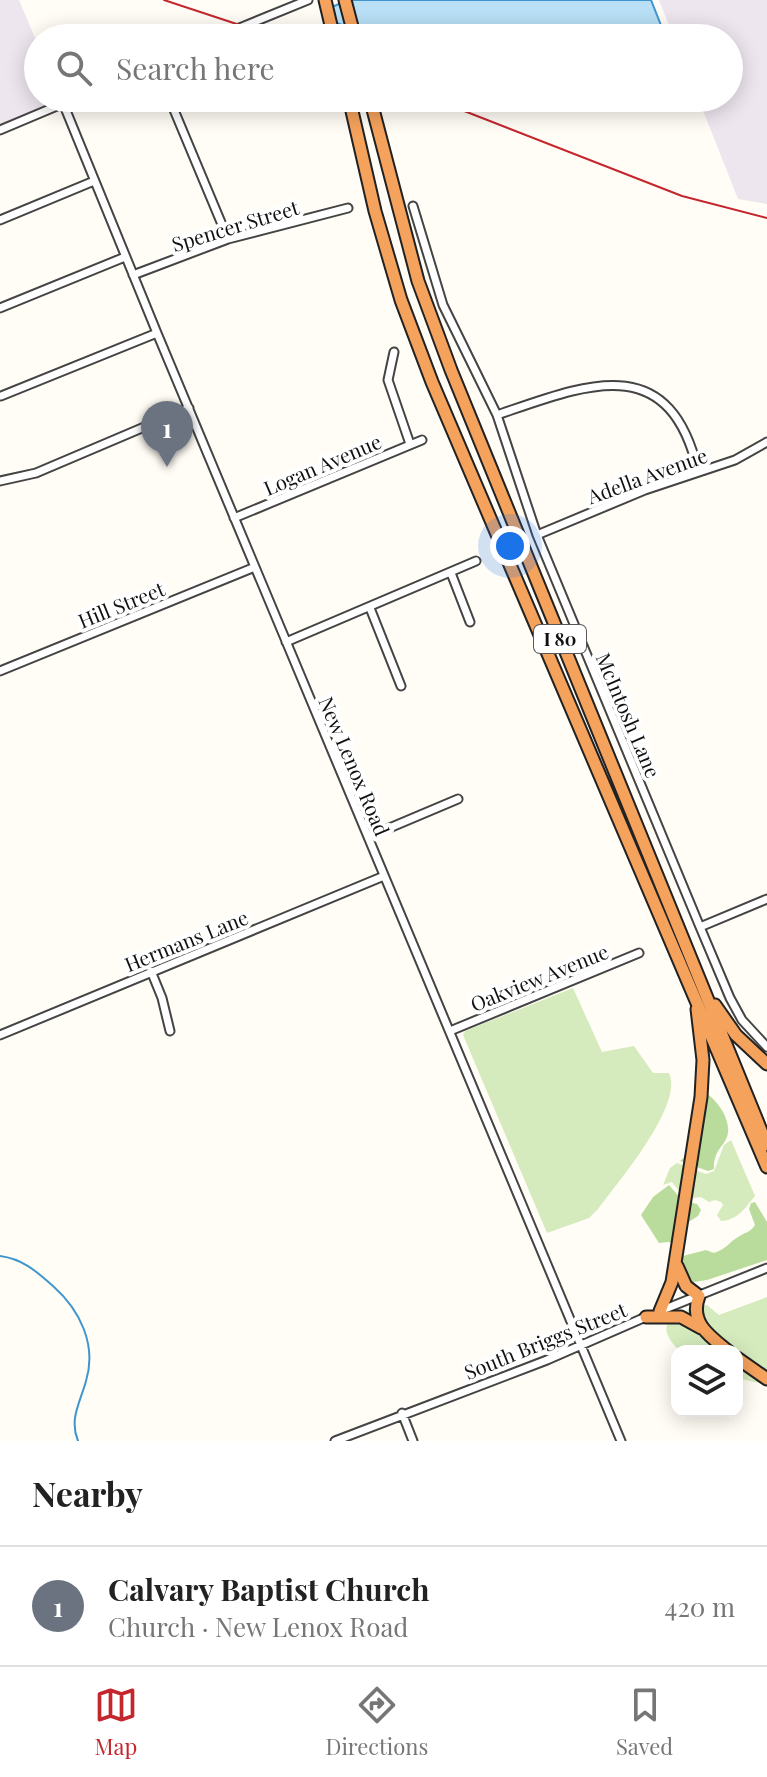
<!DOCTYPE html>
<html lang="en">
<head>
<meta charset="utf-8">
<style>
	:root { --surface:#fff; --page:#f6f6f6; --text:#222; --muted:#767676; --line:#e0e0e0; --accent:#c4262e }
	body { margin:0; font-family:"Playfair Display",serif; background:var(--page); color:var(--text) }
	.controls { position:absolute; right:24px; bottom:24px; display:grid; overflow:hidden; border-radius:16px; box-shadow:0 4px 20px #0003 }
	.controls button { width:72px; height:72px; display:grid; place-items:center; padding:0; border:0; border-bottom:2px solid var(--line); background:var(--surface); color:var(--text); font:40px sans-serif }
	.you { position:absolute; left:510px; top:546px; width:28px; height:28px; margin:-20px; border:6px solid #fff; border-radius:50%; background:#1a73e8; box-shadow:0 0 0 12px #1a73e833 }
	.badge { display:grid; place-items:center; width:52px; height:52px; border-radius:50%; background:var(--accent); color:#fff; font-size:26px; font-weight:700 }
	.pin { position:absolute; translate:-50% -66px; filter:drop-shadow(0 2px 4px #0008) }
	.pin::after { content:''; position:absolute; top:42px; width:28px; height:24px; background:inherit; clip-path:polygon(0 0,100% 0,50% 100%) }
	.list { margin:0; padding:0; list-style:none }
	h2 { display:flex; justify-content:space-between; align-items:center; height:104px; margin:0; padding:0 32px; font-size:34px }
	h2 small { font-size:26px; font-weight:400; color:var(--muted) }
	.list li { display:grid; grid-template-columns:52px 1fr auto; gap:24px; align-items:center; box-sizing:border-box; height:120px; padding:0 32px; border-top:2px solid var(--line) }
	.list b { display:block; font-size:30px; white-space:nowrap }
	.list p { margin:0; font-size:26px; white-space:nowrap; color:var(--muted) }
	.list em { font-size:26px; font-style:normal; color:var(--muted) }
	.icon { flex:none; width:44px; height:44px; fill:none; stroke:currentColor; stroke-width:2; stroke-linecap:round; stroke-linejoin:round }
	.map { position:relative; flex:none; width:767px; height:1441px; overflow:hidden }
	.search { position:absolute; background:var(--surface); box-shadow:0 4px 20px #0003; left:24px; right:24px; top:24px; height:88px; display:flex; align-items:center; gap:20px; box-sizing:border-box; padding:0 28px; border-radius:44px; color:var(--muted); font-size:30px }
	.sheet { height:224px; background:var(--surface) }
	nav { display:flex; justify-content:space-around; align-items:center; box-sizing:border-box; height:112px; border-top:2px solid var(--line); background:var(--surface); font-size:22px; color:var(--muted) }
	nav a { display:grid; justify-items:center; gap:4px }
	nav .on { color:var(--accent) }
	.map>svg:first-child { display:block }
</style>
</head>
<body>
<div class="map">
<svg width="767" height="1441" viewBox="0 0 767 1441">
	<rect width="100%" height="100%" fill="#fffdf5"/>
	<path fill="#eee6ef" d="M0,0H19L38,45V98H61L62,100L0,126Z
		M659,0H767V204L738,199L698,98H729V38H674Z"/>
	<path fill="#d5ebbd" d="M573,988L602,1052L634,1046L653,1073H669C684,1105 618,1182 598,1209L589,1218L547,1233L463,1035L465,1031Z
		M731,1140L755,1196C745,1208 738,1220 721,1221L717,1215L723,1205L721,1202L715,1200L709,1202L701,1197L685,1199L672,1182L663,1185L670,1168L677,1163L706,1174L714,1171L724,1145Z
		M767,1297V1385L737,1378V1351H680C649,1322 677,1311 707,1305L719,1315Z"/>
	<path fill="#b9dc9c" d="M707,1094C718,1101 730,1119 728,1133C726,1146 713,1149 714,1169L708,1171L680,1161L694,1150Z
		M669,1185L682,1200L697,1204L701,1210L698,1216L682,1226L684,1248L669,1242L659,1243L641,1215L653,1197Z
		M755,1202L767,1222V1260L707,1280L688,1283L679,1257L706,1250L714,1253C729,1247 727,1244 738,1237C745,1232 750,1233 755,1225L749,1209L751,1203Z"/>
	<path fill="#b9e0f7" stroke="#3f96cf" stroke-width="2" d="M348,0H651L666,38H376L324,18L325,10Z"/>
	<g fill="none" stroke-linecap="round" stroke-linejoin="round">
		<path stroke="#3f96cf" stroke-width="2" d="M0,1256C23,1259 36,1271 53,1286C80,1310 97,1345 86,1381C80,1403 69,1419 78,1441"/>
		<defs>
			<path id="minor" d="M215,38L308,0
				M169,98L228,239
				M63,103L157,333L621,1441
				M0,130L76,98
				M413,206L443,305L497,415L537,535L700,927L730,998L742,1020L767,1047
				M0,220L94,181
				M133,275L228,239L348,208
				M0,308L125,257
				M394,352L388,380L410,444
				M1,396L157,333
				M497,415C585,385 669,348 698,471
				M0,481L36,473L189,408
				M234,518L422,440
				M537,535L645,490L735,460L767,442
				M451,573L470,622
				M370,608L401,686
				M286,642L476,561
				M0,671L255,567
				M368,837L458,799
				M700,927L767,899
				M151,971L162,998L170,1031
				M450,1031L639,953
				M0,1035L384,876
				M660,1311L767,1268
				M402,1413L413,1441
				M335,1441L547,1360L648,1316"/>
			<path id="highway" d="M325,0L334,38
				M345,0L355,38
				M349,98L375,211L401,300L432,382L767,1167
				M370,98L418,281L451,370L767,1145
				M715,1005L736,1035L767,1064
				M677,1266L686,1286L699,1296C689,1322 709,1336 728,1351
				M660,1311L672,1282L701,1097L703,1060L697,1009
				M646,1317H681L701,1328
				M737,1358L767,1379"/>
		</defs>
		<use href="#minor" stroke="#444" stroke-width="11"/>
		<use href="#highway" stroke="#222" stroke-width="15"/>
		<use href="#minor" stroke="#fff" stroke-width="7"/>
		<use href="#highway" stroke="#f5a25d" stroke-width="11"/>
		<path stroke="#c4262e" stroke-width="2" d="M164,0L279,38
			M431,98L682,196L767,218"/>
	</g>
	<g text-anchor="middle" dominant-baseline="central" stroke-width="8" stroke-linejoin="round" paint-order="stroke">
		<rect fill="#fff" stroke="#585858" stroke-width="2" x="534" y="625" width="52" height="28" rx="6"/>
		<g font-size="18" font-weight="bold" fill="#111">
			<text x="560" y="639">I 80</text>
		</g>
		<g font-size="20" fill="#111" stroke="#fff">
			<text transform="translate(235 225) rotate(-17)">Spencer Street</text>
			<text transform="translate(322 464) rotate(-23)">Logan Avenue</text>
			<text transform="translate(647 475) rotate(-20)">Adella Avenue</text>
			<text transform="translate(121 604) rotate(-22)">Hill Street</text>
			<text transform="translate(629 715) rotate(67)">McIntosh Lane</text>
			<text transform="translate(355 766) rotate(67)">New Lenox Road</text>
			<text transform="translate(186 940) rotate(-22)">Hermans Lane</text>
			<text transform="translate(539 977) rotate(-22)">Oakview Avenue</text>
			<text transform="translate(545 1340) rotate(-22)">South Briggs Street</text>
		</g>
	</g>
</svg>
<div class="controls">
<button><svg class="icon" aria-label="layers" viewBox="0 0 24 24"><path d="M12 4l9 5-9 5-9-5zM3 14l9 5 9-5"/></svg></button>
</div>
<div class="you"></div>
<div class="pin badge" style="left:167px;top:467px;background:#6b7280">1</div>
<div class="search"><svg class="icon" aria-label="search" viewBox="0 0 24 24"><circle cx="10" cy="10" r="6"/><path d="M15 15l6 6"/></svg>Search here</div>
</div>
<section class="sheet">
<h2>Nearby<small></small></h2>
<ul class="list">
<li><span class="badge" style="background:#6b7280">1</span><div><b>Calvary Baptist Church</b><p>Church · New Lenox Road</p></div><em>420 m</em></li>
</ul>
</section>
<nav>
<a class="on"><svg class="icon" aria-label="map" viewBox="0 0 24 24"><path d="M3 6l6-2 6 2 6-2v14l-6 2-6-2-6 2zM9 4v14M15 6v14"/></svg>Map</a>
<a><svg class="icon" aria-label="directions" viewBox="0 0 24 24"><path d="M12 3l9 9-9 9-9-9zM9 14v-3h6M13 9l2 2-2 2"/></svg>Directions</a>
<a><svg class="icon" aria-label="saved" viewBox="0 0 24 24"><path d="M7 4h10v16l-5-4-5 4z"/></svg>Saved</a>
</nav>
</body>
</html>
